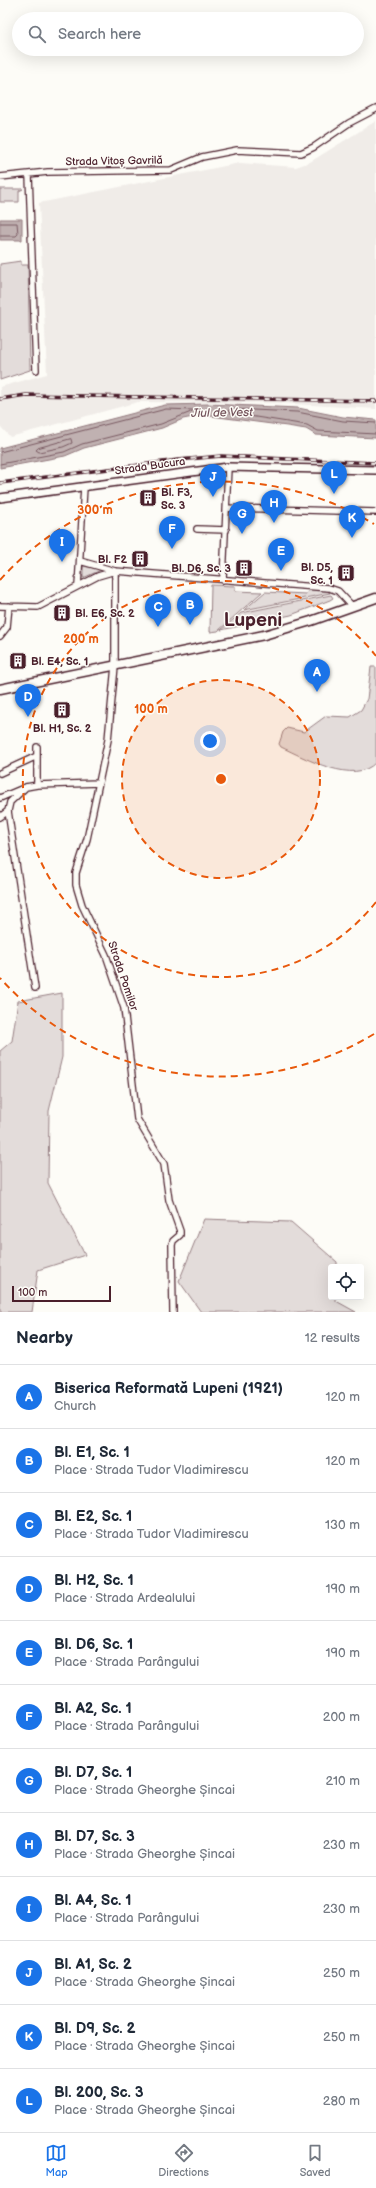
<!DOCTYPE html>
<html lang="en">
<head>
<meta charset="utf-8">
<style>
	:root { --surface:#fff; --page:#f2f2f3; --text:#1f2937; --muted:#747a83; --line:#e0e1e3; --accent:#1a73e8 }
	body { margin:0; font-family:"Balsamiq Sans",sans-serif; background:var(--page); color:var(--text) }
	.controls { position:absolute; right:12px; bottom:12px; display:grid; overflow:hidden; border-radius:4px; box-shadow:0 4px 16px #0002 }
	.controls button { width:36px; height:36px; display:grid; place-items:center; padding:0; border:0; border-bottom:1px solid var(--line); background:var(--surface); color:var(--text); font:20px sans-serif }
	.scale { position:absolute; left:12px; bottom:10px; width:99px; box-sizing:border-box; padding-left:4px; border:2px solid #4a1f2b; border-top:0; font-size:11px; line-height:14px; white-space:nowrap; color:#4a1f2b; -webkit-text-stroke:3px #fdfcf7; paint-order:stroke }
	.you { position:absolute; left:210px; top:741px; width:14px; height:14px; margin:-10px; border:3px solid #fff; border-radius:50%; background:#1a73e8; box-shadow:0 0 0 6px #1a73e833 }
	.badge { display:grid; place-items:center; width:26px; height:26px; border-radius:50%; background:var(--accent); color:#fff; font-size:13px; font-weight:700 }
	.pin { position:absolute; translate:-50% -33px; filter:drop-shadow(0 1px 2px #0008) }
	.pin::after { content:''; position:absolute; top:21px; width:14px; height:12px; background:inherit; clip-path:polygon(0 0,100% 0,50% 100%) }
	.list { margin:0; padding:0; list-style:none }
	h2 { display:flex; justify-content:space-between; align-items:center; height:52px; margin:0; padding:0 16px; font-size:17px }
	h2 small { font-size:13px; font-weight:400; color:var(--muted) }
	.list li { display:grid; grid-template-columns:26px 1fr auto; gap:12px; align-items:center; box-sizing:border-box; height:64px; padding:0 16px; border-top:1px solid var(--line) }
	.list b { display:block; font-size:15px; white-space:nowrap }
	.list p { margin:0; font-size:13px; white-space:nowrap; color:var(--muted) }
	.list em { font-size:13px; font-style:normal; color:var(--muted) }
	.icon { flex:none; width:22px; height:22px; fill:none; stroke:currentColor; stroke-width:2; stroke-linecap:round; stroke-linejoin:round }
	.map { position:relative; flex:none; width:376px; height:1312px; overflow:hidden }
	.search { position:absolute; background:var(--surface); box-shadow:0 4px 16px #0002; left:12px; right:12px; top:12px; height:44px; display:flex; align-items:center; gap:10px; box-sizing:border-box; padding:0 14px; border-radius:22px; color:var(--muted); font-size:15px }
	.sheet { height:820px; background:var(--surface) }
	nav { display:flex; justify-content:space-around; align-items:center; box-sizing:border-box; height:56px; border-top:1px solid var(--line); background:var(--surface); font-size:11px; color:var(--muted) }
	nav a { display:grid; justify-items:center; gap:2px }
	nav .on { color:var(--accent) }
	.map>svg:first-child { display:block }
</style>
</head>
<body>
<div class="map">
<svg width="376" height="1312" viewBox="0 0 376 1312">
	<rect width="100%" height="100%" fill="#fdfcf7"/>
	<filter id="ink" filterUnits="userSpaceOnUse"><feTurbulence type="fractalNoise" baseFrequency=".025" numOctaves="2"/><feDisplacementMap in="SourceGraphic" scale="8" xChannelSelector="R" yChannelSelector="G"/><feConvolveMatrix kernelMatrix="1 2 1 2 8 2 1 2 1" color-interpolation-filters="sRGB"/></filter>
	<g filter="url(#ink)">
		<path fill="#f0ece8" d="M376,121V409L278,403L138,402L10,437L0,426V387L47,374L39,203L240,163L296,167L310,162Z"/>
		<path fill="#e3dcda" stroke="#967e82" d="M0,189H23L19,191V202H0Z
			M21,261V265H28L30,370L0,380V264Z
			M83,566L100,569L101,570L83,578Z
			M211,585L235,586V591L262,592L218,631L210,632Z
			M310,589L326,590L330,593L244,610L265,592L306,594Z
			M331,595L333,598L330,600L291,615L221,630L241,613Z
			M371,667H376V762C355,786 305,758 281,747L279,744L283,732L287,728L304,732L326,716L350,717L361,710L367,699Z
			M62,993V1057L49,1111L48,1183L85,1255L38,1270L32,1312H0V1051L12,1041L18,1001Z
			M204,1219L291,1222L337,1262V1267H331V1297H336V1301L356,1312H201L179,1281Z"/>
		<path fill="#c0b1b1" stroke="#91777b" d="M0,219H22V240H0Z
			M208,404L298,408L343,417L376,420V438L316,435L306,429L287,426L203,415L183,419L162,428L84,448L65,456L0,468V448L165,405Z"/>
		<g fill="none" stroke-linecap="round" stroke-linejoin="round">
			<path stroke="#795961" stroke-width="1" d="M0,223H17L18,234L16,236H0
				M376,423L343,421L297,412L230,409L228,411L230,413L307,425L318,431L376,434
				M71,439L72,443L63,447L39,452L36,450L38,448Z
				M0,452L166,409L193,410L191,412L161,424L82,444L64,452L0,464"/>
			<defs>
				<path id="minor" d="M29,175L36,370
					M0,177L48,172L171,170L202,157L237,150L301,153L314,147L349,123L376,109
					M227,508L376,512
					M197,529L226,530
					M80,561L115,571V666L108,740L87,839L76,873V885L82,905L106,955L124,1008L137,1119L164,1164L169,1200L180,1231V1235L173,1241L172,1245L173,1312
					M223,580L228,467
					M78,586L84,487
					M0,606L38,607L98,576L115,571L329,588L338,591L352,606
					M0,636L7,627L9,606
					M0,773L37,756
					M37,785L99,783
					M26,787L10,802L8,811L35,988
					M0,798L26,787L37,785V747
					M0,817L8,811"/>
				<path id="secondary" d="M0,498L228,467L376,470"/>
				<path id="primary" d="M0,689L264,635L311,621L376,598"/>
			</defs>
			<use href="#minor" stroke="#4a1f2b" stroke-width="8"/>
			<use href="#secondary" stroke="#4a1f2b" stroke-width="10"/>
			<use href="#primary" stroke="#4a1f2b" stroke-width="11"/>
			<use href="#minor" stroke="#fdfcf7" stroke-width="5.5"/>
			<use href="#secondary" stroke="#fdfcf7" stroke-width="7"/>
			<use href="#primary" stroke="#fdfcf7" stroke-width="8"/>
			<defs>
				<path id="rail" d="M0,399L26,395L376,401
					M0,483L178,460L221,456L376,463"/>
			</defs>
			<use href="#rail" stroke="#4a1f2b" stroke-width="3.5"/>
			<use href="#rail" stroke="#fdfcf7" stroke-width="2" stroke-dasharray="6" stroke-linecap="butt"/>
		</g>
	</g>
	<circle cx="221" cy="779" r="99" fill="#e8590c" fill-opacity=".12"/>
	<g fill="none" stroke="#e8590c" stroke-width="2" stroke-dasharray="7 5">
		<circle cx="221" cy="779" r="99"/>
		<path d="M376 902A198 198 0 1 1 376 656"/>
		<path d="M374 1034A297 297 0 0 1 0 978M0 580A297 297 0 0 1 374 524"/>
	</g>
	<defs>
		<symbol id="building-square" viewBox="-11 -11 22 22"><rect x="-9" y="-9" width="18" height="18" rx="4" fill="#4a1f2b" stroke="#fdfcf7"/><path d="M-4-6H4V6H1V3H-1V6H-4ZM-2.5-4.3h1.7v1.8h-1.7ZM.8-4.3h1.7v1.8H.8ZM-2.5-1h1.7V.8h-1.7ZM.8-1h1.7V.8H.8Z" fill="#fff"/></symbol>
	</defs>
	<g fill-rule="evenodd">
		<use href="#building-square" x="138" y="488" width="20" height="20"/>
		<use href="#building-square" x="130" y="549" width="20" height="20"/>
		<use href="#building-square" x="234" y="558" width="20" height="20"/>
		<use href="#building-square" x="336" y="563" width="20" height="20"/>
		<use href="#building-square" x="52" y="603" width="20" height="20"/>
		<use href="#building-square" x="8" y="651" width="20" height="20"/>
		<use href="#building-square" x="52" y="700" width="20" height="20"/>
	</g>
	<g text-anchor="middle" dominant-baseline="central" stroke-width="3" stroke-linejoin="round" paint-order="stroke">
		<g font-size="11" fill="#4a1f2b" stroke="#fdfcf7">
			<text transform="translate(114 161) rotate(-1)">Strada Vitoș Gavrilă</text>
			<text transform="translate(150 466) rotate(-8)">Strada Bucura</text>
			<text transform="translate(123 976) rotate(71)">Strada Pomilor</text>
		</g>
		<g font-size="11" font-weight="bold" fill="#4a1f2b" stroke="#fdfcf7" text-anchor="start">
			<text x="161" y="492">Bl. F3,<tspan x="161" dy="13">Sc. 3</tspan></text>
			<text x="127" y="559" text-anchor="end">Bl. F2</text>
			<text x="333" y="567" text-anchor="end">Bl. D5,<tspan x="333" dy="13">Sc. 1</tspan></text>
			<text x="231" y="568" text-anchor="end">Bl. D6, Sc. 3</text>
			<text x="75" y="613">Bl. E6, Sc. 2</text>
			<text x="31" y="661">Bl. E4, Sc. 1</text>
			<text x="62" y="728" text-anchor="middle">Bl. H1, Sc. 2</text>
		</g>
		<g font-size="12" font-style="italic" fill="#73525a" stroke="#fdfcf7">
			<text transform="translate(222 413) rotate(-1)">Jiul de Vest</text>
		</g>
		<g font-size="19" font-weight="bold" fill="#4a1f2b" stroke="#fdfcf7">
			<text x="253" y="620">Lupeni</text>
		</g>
	</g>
	<circle cx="221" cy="779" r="6" fill="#e8590c" stroke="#fdfcf7" stroke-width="2"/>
	<g font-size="12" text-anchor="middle" font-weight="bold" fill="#e8590c" stroke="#fdfcf7" stroke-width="3" stroke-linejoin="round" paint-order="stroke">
		<text x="95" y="514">300 m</text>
		<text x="81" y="643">200 m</text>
		<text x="151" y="713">100 m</text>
	</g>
</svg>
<div class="controls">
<button><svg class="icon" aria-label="locate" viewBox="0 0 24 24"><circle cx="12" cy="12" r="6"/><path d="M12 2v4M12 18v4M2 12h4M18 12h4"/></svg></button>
</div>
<div class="scale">100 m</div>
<div class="you"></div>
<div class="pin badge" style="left:317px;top:692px">A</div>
<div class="pin badge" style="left:190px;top:625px">B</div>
<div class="pin badge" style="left:158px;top:627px">C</div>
<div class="pin badge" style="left:28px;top:717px">D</div>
<div class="pin badge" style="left:281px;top:571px">E</div>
<div class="pin badge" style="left:172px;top:549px">F</div>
<div class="pin badge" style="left:242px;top:534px">G</div>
<div class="pin badge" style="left:274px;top:523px">H</div>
<div class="pin badge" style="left:62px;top:562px">I</div>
<div class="pin badge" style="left:213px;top:497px">J</div>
<div class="pin badge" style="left:352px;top:538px">K</div>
<div class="pin badge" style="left:334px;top:494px">L</div>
<div class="search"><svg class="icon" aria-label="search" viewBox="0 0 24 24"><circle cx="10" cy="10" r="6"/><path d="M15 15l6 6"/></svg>Search here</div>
</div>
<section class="sheet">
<h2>Nearby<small>12 results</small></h2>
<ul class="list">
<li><span class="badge">A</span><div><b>Biserica Reformată Lupeni (1921)</b><p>Church</p></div><em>120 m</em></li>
<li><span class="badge">B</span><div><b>Bl. E1, Sc. 1</b><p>Place · Strada Tudor Vladimirescu</p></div><em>120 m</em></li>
<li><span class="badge">C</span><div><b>Bl. E2, Sc. 1</b><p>Place · Strada Tudor Vladimirescu</p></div><em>130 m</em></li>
<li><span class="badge">D</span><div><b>Bl. H2, Sc. 1</b><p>Place · Strada Ardealului</p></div><em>190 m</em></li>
<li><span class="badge">E</span><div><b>Bl. D6, Sc. 1</b><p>Place · Strada Parângului</p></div><em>190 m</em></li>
<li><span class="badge">F</span><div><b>Bl. A2, Sc. 1</b><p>Place · Strada Parângului</p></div><em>200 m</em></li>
<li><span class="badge">G</span><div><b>Bl. D7, Sc. 1</b><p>Place · Strada Gheorghe Șincai</p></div><em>210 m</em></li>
<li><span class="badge">H</span><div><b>Bl. D7, Sc. 3</b><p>Place · Strada Gheorghe Șincai</p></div><em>230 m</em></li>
<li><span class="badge">I</span><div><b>Bl. A4, Sc. 1</b><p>Place · Strada Parângului</p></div><em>230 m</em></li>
<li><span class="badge">J</span><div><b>Bl. A1, Sc. 2</b><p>Place · Strada Gheorghe Șincai</p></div><em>250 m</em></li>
<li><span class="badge">K</span><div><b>Bl. D9, Sc. 2</b><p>Place · Strada Gheorghe Șincai</p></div><em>250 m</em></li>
<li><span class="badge">L</span><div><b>Bl. 200, Sc. 3</b><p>Place · Strada Gheorghe Șincai</p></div><em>280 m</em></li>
</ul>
</section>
<nav>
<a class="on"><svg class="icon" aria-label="map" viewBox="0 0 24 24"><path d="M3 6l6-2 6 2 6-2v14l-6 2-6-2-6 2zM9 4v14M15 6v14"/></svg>Map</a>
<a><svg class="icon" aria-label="directions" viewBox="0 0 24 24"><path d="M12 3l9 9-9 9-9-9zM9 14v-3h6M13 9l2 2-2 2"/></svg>Directions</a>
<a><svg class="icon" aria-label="saved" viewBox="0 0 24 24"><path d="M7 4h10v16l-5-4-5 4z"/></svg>Saved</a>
</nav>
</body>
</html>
